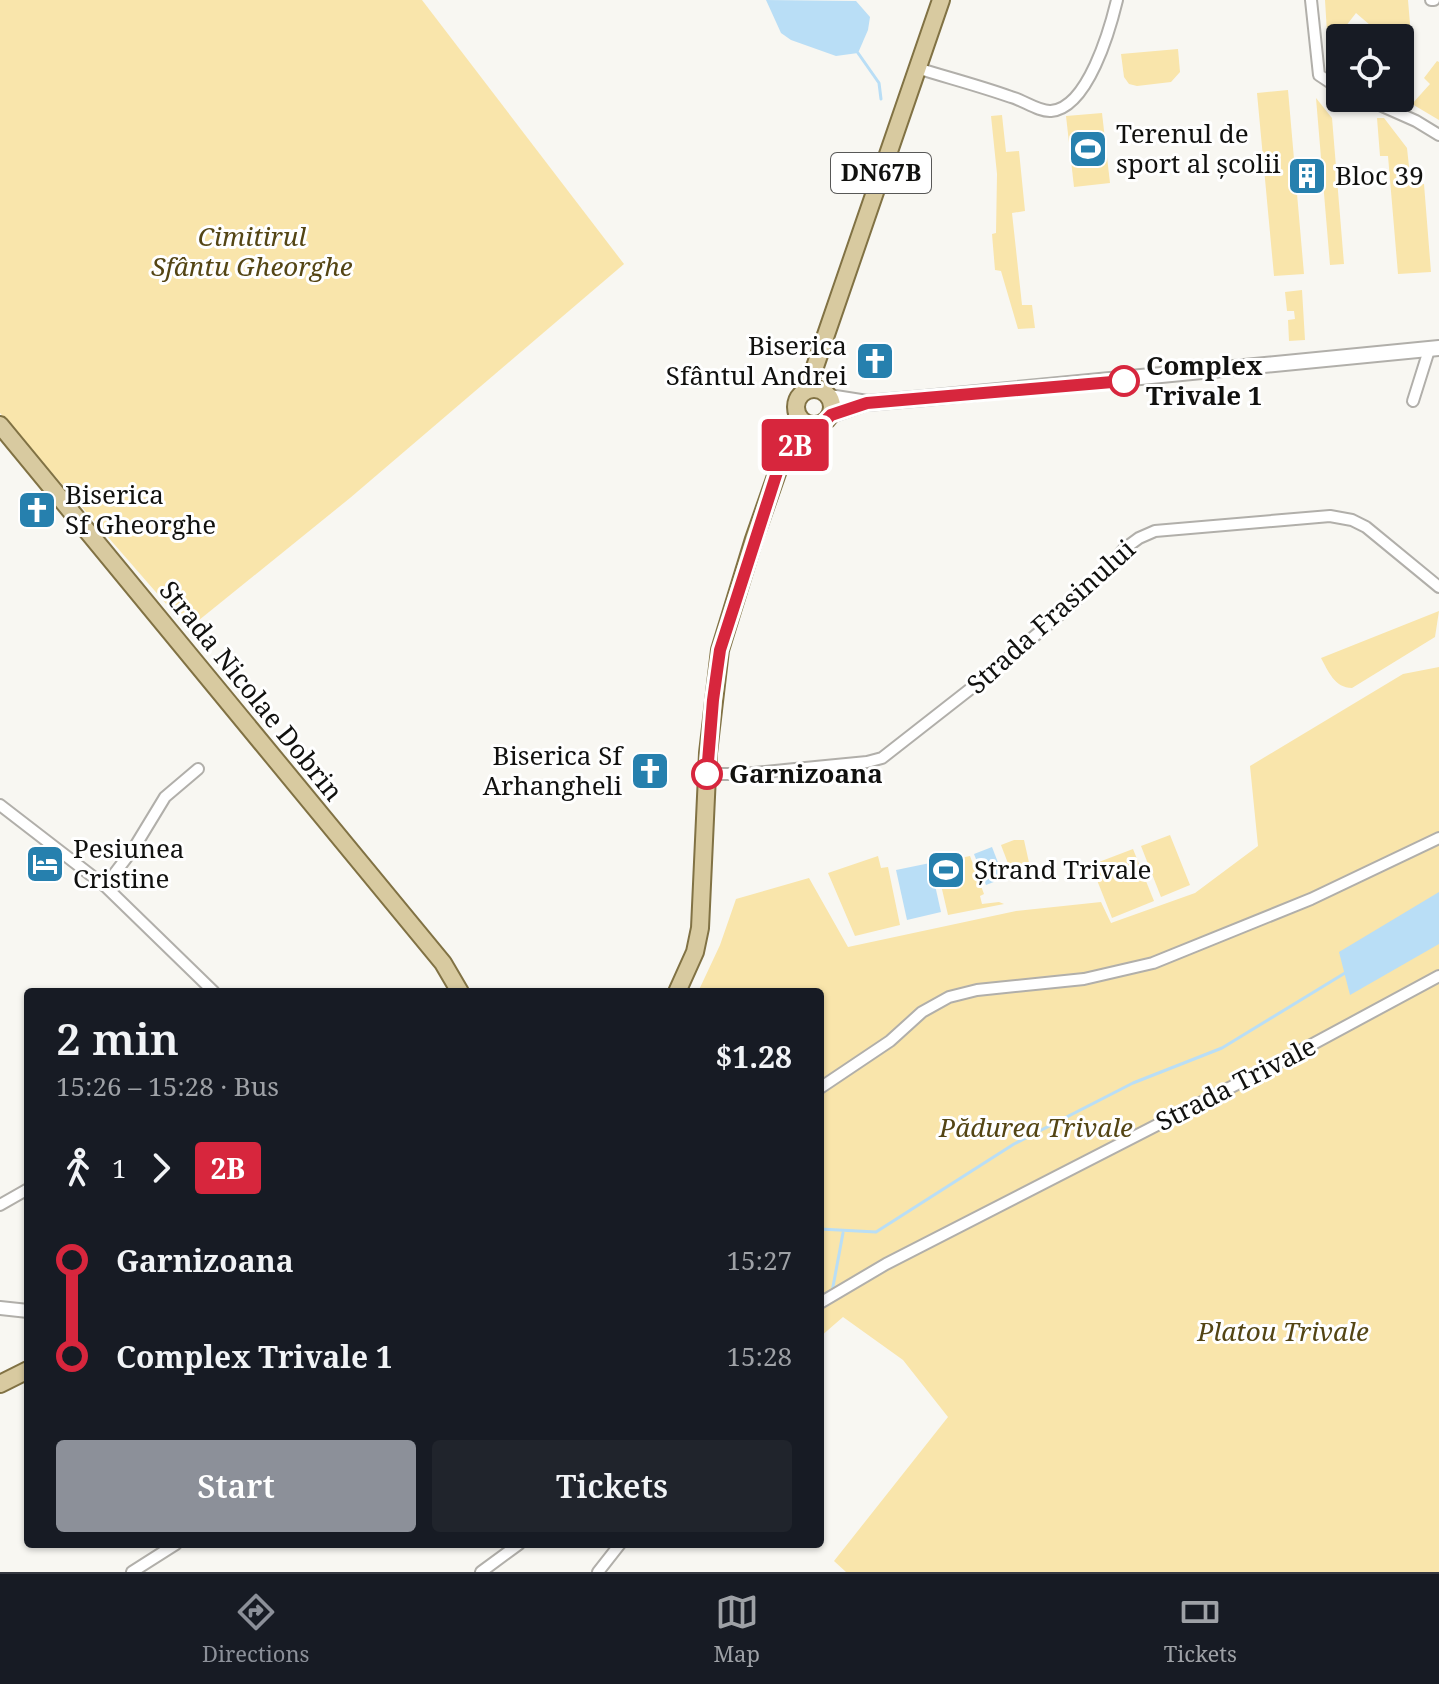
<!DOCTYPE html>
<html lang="en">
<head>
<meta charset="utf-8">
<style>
	:root { --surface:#171b24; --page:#20242c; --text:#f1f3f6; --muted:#9ea1a6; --line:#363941; --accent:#8c9099 }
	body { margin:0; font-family:"Noto Serif",serif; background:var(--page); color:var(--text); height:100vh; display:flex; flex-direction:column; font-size:30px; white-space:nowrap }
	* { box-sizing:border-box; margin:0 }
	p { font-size:26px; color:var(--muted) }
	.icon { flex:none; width:44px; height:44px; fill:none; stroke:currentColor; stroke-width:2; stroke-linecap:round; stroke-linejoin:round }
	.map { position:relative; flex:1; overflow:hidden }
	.drawer { position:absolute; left:24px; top:988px; width:800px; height:560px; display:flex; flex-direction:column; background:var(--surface); border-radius:8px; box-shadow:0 2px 6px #0004 }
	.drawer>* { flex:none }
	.badge { padding:0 16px; border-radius:6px; font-size:28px; line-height:52px }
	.controls { position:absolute; left:1326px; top:24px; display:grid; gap:16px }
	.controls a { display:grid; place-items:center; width:88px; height:88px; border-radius:8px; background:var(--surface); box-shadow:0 2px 6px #0004; font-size:40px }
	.map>.badge { position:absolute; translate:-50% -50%; box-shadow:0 0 0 4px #fff }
	.legs { display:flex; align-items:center; gap:12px; height:88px; padding:0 32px; font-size:26px }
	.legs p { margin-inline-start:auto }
	.summary { display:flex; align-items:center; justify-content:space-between; height:136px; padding:0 32px }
	h1 { font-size:44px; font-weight:600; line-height:60px }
	.button { display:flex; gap:16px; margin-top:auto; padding:16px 32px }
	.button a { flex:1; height:92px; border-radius:8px; background:var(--accent); color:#fff; font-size:32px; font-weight:600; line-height:92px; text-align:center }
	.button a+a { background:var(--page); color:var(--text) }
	ul { padding:0 32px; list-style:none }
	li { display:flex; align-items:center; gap:28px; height:96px; font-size:30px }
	li i { display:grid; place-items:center; width:12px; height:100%; margin:0 10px; background:currentColor }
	li i::after { content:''; width:20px; height:20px; margin:-10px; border:6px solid; border-radius:50%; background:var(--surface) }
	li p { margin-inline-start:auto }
	li:first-child i { background:linear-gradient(#0000 50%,currentColor 0) }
	li:last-child i { background:linear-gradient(currentColor 50%,#0000 0) }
	.dock { display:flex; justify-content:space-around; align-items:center; height:112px; border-top:2px solid var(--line); background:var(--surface); font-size:22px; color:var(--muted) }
	.dock a { display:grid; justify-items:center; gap:4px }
	.dock .current { color:var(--accent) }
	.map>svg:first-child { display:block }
	.green { fill:#f9e5ab }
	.water { fill:#b9def6 }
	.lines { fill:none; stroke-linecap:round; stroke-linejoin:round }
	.stream { stroke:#b9def6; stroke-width:3 }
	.minor-casing { stroke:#b1afaa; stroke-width:14 }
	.tertiary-casing { stroke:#b1afaa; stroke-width:16 }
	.secondary-casing { stroke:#b1afaa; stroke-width:18 }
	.primary-casing { stroke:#817244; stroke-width:20 }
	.minor { stroke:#fff; stroke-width:10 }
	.tertiary { stroke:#fff; stroke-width:12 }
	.secondary { stroke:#fff; stroke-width:14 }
	.primary { stroke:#d8caa0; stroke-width:16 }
	.line-1-casing { stroke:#fff; stroke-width:18 }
	.line-1 { stroke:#d7263d; stroke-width:12 }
	.stop-1-dot { fill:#fff; stroke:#d7263d; stroke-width:4 }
	.labels { text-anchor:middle; stroke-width:6; stroke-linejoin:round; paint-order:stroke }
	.shield { fill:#fff; stroke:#585857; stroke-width:2 }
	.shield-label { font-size:24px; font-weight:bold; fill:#11110f }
	.poi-label { font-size:26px; fill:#11110f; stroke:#fff; text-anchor:start }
	.park-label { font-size:26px; font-style:italic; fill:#544514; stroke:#fff }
	.stop-label { font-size:26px; font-weight:bold; fill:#11110f; stroke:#fff; text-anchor:start }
	.street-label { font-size:26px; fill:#11110f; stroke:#fff }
</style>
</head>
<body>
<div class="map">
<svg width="1439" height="1572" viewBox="0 0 1439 1572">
	<rect width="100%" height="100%" fill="#f8f7f2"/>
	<g class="green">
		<path d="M0,0H422L624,264L350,498L188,629L0,413Z"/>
		<path d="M1325,0H1408L1412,48L1400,63V38H1372L1377,31L1356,13L1328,49Z"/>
		<path d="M1178,49L1180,72L1171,82L1137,86L1129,84L1124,77L1121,54Z"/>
		<path d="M1437,61L1439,62V120L1412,104L1430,84L1424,78Z"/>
		<path d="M1288,90L1304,274L1274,276L1257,93Z"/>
		<path d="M1316,98L1332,118L1344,264L1330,265Z"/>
		<path d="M1102,113L1110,183L1074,187L1066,116Z"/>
		<path d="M1002,115L1006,152L1019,151L1025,211L1012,213L1022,305H1032L1035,328L1018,329L1001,271L995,270L992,234L996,233L997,174L991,116Z"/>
		<path d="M1377,118H1384L1407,148L1411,185L1424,184L1431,272L1398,274L1388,156H1380Z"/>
		<path d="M1302,290L1305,340L1289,341L1288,320L1295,319L1294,311H1287L1285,292Z"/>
		<path d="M1439,611L1435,637L1352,688C1335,688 1328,671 1321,658Z"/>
		<path d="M1439,667V1572H846L834,1561L948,1417L903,1360L843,1317L820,1337V992H698L720,945L736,899L809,878L848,947L1016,911L1101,902L1111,923L1195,893L1258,846L1250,766L1403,674Z"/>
		<path d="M1170,835L1190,885L1161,897L1141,846Z"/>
		<path d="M1014,840H1024L1030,867L1012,874L1001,845Z"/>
		<path d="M1133,849L1154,901L1112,918L1091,865Z"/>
		<path d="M878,856L881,868L888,867L900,925L855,936L828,873Z"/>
		<path d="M970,856L984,894L980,896L982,904L999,902L1004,904L948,915L941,885L959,880L955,859Z"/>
	</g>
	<g class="water">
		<path d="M766,0L856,1L870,17L868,30L858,53L836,56L791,40L781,33Z"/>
		<path d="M992,847L1004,878L986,885L974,854Z"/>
		<path d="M930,863L941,912L907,920L896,870Z"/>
		<path d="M1439,892V944L1350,995L1339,952Z"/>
	</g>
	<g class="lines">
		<g class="stream">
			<path d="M858,53L879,83L881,99"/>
			<path d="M820,1229L876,1232L1014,1144L1133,1083L1222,1048L1345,973"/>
			<path d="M832,1292L843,1233"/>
		</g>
		<defs>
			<g id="minor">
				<path d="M1311,0L1319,75L1340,89"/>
				<path d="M1431,0H1434"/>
				<path d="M917,68C949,78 980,86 1011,97C1023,100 1039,112 1051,111C1088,108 1110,29 1117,0"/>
				<path d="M1364,98L1416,121L1439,135"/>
				<path d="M1413,401L1429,350"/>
				<path d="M707,774H743L867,762L882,758L983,679L1043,629L1089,589L1124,549L1139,538L1155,531L1330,516L1352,520L1366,527L1439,587"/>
				<path d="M0,805L105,886L214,992"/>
				<path d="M105,886L134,848L165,797L198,769"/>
				<path d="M820,1088L890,1041L922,1012L949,997L977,990L1084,979L1153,963L1311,899L1439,838"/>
				<path d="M0,1205L28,1189"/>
				<path d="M820,1303L886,1264L1274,1065L1439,976"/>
				<path d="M132,1572L176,1544"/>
				<path d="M481,1572L519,1544"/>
				<path d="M598,1572L620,1544"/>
			</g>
			<path id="tertiary" d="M0,1308L28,1311"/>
			<g id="secondary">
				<path d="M829,397L867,403L925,398L1439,348"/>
				<path d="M831,415L863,404"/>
			</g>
			<g id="primary">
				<circle cx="814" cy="407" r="18"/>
				<path d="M807,390L941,0"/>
				<path d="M0,425L443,963L460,992"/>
				<path d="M677,992L695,952L700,928L708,753L720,650L754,539L797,416"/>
				<path d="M0,1384L28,1370"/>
			</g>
		</defs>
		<use href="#minor" class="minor-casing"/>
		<use href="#tertiary" class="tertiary-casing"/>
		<use href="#secondary" class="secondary-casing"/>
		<use href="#primary" class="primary-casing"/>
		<use href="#minor" class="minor"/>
		<use href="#tertiary" class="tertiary"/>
		<use href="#secondary" class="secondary"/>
		<use href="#primary" class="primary"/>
	</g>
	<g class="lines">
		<defs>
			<path id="line-1" d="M707,774L713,700L720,650L780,463L811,426L823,423L831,415L867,403L1124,381"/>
		</defs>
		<use href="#line-1" class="line-1-casing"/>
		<use href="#line-1" class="line-1"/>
	</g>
	<defs>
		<symbol id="stadium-square" viewBox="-11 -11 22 22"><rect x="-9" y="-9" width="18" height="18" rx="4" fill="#2680ae" stroke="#fff"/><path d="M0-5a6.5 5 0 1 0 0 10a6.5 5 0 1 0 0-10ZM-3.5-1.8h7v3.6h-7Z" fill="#fff"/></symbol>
		<symbol id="building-square" viewBox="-11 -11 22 22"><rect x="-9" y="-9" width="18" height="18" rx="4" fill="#2680ae" stroke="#fff"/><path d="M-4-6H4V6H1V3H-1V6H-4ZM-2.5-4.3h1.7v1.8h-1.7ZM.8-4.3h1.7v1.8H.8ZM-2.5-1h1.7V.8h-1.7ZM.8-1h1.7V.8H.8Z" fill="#fff"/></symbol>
		<symbol id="church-square" viewBox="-11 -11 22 22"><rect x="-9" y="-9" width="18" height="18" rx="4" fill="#2680ae" stroke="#fff"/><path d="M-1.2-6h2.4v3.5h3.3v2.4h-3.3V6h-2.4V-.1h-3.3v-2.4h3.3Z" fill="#fff"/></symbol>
		<symbol id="hotel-square" viewBox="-11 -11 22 22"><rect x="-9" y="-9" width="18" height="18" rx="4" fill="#2680ae" stroke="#fff"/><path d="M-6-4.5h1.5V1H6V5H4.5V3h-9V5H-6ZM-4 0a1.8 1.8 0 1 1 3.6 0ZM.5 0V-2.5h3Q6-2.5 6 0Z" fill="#fff"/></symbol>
	</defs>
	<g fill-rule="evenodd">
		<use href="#stadium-square" x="1066" y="127" width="44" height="44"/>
		<use href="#building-square" x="1285" y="154" width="44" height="44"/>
		<use href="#church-square" x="853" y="339" width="44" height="44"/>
		<use href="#church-square" x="15" y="488" width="44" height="44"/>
		<use href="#church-square" x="628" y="749" width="44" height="44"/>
		<use href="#hotel-square" x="23" y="842" width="44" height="44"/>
		<use href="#stadium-square" x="924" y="848" width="44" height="44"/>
	</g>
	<g class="stop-1-dot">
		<circle cx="1124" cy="381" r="14"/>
		<circle cx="707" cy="774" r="14"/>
	</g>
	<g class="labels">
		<rect class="shield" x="831" y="153" width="100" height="40" rx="6"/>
		<g class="shield-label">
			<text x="881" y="181">DN67B</text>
		</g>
		<g class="poi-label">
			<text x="1116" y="143">Terenul de<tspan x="1116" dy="30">sport al școlii</tspan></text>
			<text x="1335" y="185">Bloc 39</text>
			<text x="847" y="355" text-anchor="end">Biserica<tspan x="847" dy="30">Sfântul Andrei</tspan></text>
			<text x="65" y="504">Biserica<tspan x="65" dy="30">Sf Gheorghe</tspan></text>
			<text x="622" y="765" text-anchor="end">Biserica Sf<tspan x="622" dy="30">Arhangheli</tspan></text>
			<text x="73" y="858">Pesiunea<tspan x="73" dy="30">Cristine</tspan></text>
			<text x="974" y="879">Ștrand Trivale</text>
		</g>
		<g class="park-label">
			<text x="252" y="246">Cimitirul<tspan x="252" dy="30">Sfântu Gheorghe</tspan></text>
			<text x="1036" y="1137">Pădurea Trivale</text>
			<text x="1283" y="1341">Platou Trivale</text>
		</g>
		<g class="stop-label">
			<text x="1146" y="375">Complex<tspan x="1146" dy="30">Trivale 1</tspan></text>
			<text x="729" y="783">Garnizoana</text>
		</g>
		<g class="street-label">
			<text transform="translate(1051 617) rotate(-42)" y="9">Strada Frasinului</text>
			<text transform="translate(251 691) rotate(51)" y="9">Strada Nicolae Dobrin</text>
			<text transform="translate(1236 1084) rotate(-27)" y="9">Strada Trivale</text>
		</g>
	</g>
</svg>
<div class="controls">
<a><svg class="icon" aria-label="locate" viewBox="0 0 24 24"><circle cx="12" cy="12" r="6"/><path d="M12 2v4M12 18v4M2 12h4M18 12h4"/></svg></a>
</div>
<b class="badge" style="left:795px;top:445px;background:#d7263d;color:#fff">2B</b>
<section class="drawer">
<div class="summary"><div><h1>2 min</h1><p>15:26 – 15:28 · Bus</p></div><b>$1.28</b></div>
<div class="legs"><svg class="icon" aria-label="walk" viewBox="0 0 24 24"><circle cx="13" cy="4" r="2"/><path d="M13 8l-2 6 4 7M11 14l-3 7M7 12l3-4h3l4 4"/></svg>1<svg class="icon" aria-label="forward" viewBox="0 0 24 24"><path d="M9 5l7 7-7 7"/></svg><b class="badge" style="background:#d7263d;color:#fff">2B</b></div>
<ul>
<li><i style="color:#d7263d"></i><b>Garnizoana</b><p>15:27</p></li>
<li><i style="color:#d7263d"></i><b>Complex Trivale 1</b><p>15:28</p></li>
</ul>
<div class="button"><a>Start</a><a>Tickets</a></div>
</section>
</div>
<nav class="dock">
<a class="current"><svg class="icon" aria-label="directions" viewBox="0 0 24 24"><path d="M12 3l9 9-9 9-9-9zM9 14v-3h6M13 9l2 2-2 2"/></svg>Directions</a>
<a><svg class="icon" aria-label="map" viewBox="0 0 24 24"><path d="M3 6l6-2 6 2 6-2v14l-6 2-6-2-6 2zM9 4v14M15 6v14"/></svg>Map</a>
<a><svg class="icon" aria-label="tickets" viewBox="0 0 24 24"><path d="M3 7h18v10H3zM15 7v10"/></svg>Tickets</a>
</nav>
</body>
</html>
